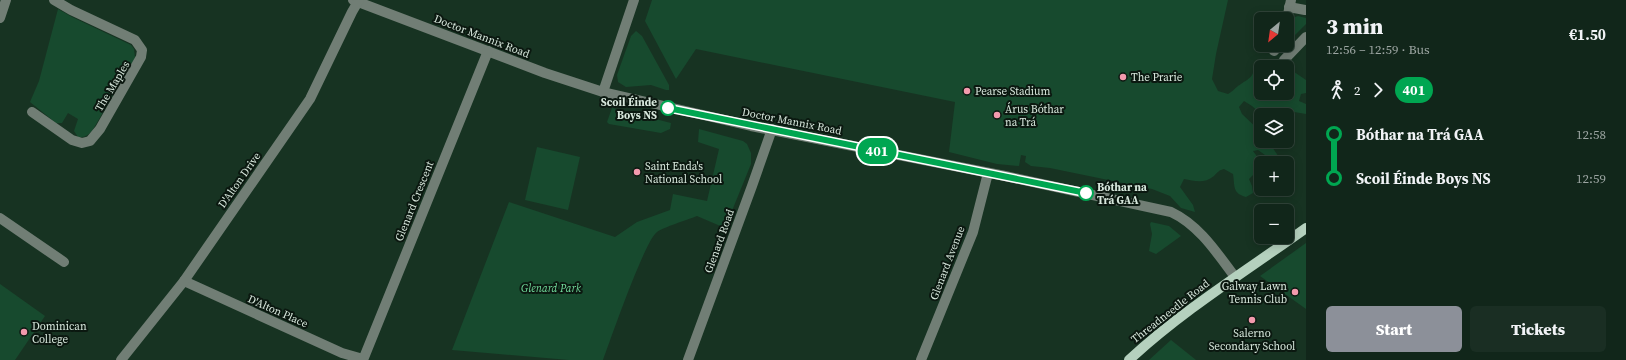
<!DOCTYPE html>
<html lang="en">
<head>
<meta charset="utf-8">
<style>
	:root { --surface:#11261a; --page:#1a2e23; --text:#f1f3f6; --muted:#9ca5a2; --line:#304339; --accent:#8c9099 }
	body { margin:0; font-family:"Source Serif 4",serif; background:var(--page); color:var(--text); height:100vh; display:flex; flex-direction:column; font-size:15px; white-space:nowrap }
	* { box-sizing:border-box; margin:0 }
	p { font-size:13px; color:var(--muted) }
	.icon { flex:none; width:22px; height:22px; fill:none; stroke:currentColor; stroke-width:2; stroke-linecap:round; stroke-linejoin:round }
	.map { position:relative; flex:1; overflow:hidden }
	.sheet { display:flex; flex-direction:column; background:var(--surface); width:320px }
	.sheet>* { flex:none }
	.badge { padding:0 8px; border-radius:13px; font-size:14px; line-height:26px }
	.needle { width:26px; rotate:209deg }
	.buttons { position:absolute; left:1254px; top:12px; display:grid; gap:8px }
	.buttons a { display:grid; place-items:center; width:40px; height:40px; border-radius:6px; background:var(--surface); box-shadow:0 2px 10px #0003,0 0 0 1px var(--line); font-size:20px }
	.map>.badge { position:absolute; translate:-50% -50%; box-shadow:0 0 0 2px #fff }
	.legs { display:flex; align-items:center; gap:6px; height:44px; padding:0 20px; font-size:13px }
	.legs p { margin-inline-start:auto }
	.head { display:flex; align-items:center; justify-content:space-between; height:68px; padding:0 20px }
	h1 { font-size:22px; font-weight:800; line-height:30px }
	.primary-button { display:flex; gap:8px; margin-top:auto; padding:8px 20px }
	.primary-button a { flex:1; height:46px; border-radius:6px; background:var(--accent); color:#fff; font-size:16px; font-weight:800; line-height:46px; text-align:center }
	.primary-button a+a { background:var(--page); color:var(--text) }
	ul { padding:0 20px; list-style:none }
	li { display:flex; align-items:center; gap:14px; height:44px; font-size:15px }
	li i { display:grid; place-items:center; width:6px; height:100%; margin:0 5px; background:currentColor }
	li i::after { content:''; width:10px; height:10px; margin:-5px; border:3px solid; border-radius:50%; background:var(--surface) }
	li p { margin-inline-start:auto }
	li:first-child i { background:linear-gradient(#0000 50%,currentColor 0) }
	li:last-child i { background:linear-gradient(currentColor 50%,#0000 0) }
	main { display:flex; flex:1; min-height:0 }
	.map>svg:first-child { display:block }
	.green { fill:#174a2e; fill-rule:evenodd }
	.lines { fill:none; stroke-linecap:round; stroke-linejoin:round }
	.minor { stroke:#717e75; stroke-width:10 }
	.major { stroke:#b5d1be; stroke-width:10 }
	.line-1-casing { stroke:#fff; stroke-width:9 }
	.line-1 { stroke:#00a651; stroke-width:6 }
	.poi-dot { fill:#f29aad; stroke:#0b1810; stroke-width:1.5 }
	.stop-1-dot { fill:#fff; stroke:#00a651; stroke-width:2 }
	.labels { text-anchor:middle; stroke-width:4; stroke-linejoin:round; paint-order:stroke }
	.street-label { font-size:11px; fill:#d7e7dc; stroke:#0b1810 }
	.poi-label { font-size:11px; fill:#d7e7dc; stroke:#0b1810; text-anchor:start }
	.stop-label { font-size:11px; font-weight:bold; fill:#d7e7dc; stroke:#0b1810; text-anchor:end }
	.park-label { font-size:11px; font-style:italic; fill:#72db9c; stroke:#0b1810 }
</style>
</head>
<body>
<main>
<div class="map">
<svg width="1306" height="360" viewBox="0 0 1306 360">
	<rect width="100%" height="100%" fill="#173322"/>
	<g class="green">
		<path d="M652,0H1228L1216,54L1212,79L1218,91L1228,94C1232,92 1234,89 1238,86C1251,77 1254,78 1255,61H1266L1275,59L1306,80V93L1301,94L1299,101L1306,104V114L1294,112L1287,118V115H1262L1252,106L1244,101L1239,107L1242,114L1261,132V141H1268L1283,163H1276L1258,150L1253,151L1262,163L1261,175H1253L1249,179L1252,186L1253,193L1246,197C1232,193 1235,186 1233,174L1224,169C1219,170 1218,172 1214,176C1204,184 1195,181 1184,179L1180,187L1193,205L1195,212L1181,208L1170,196L1152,189L1050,168L1031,166L1025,162L1026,156L1021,155L1019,166L997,164L949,152L955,102L696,49L676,79L645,21ZM1261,67H1287V93H1261Z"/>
		<path d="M58,9L72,17L131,45L134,49L135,58L92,131C88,135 84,138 78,137L74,131L78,119L68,113L62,123H56L30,102L39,81Z"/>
		<path d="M1298,16L1306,18V24L1289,41L1291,25L1295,17Z"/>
		<path d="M636,31L642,36L669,85V90H666L651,85L626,87L618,82L617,75L631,36Z"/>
		<path d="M612,108L671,123L670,129L661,133L609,124L607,122Z"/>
		<path d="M699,129L743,141L747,144L751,153V164L725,228L697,216C687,220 664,227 657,232C645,240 610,341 603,360H569L452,350L509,202L615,237L637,222L670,210L673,194L707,201L719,149L698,142Z"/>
		<path d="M537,147L580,157L568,210L525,200Z"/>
		<path d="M1151,222L1169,226L1181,236L1156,254L1149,251L1152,234L1150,224Z"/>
		<path d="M1306,243V309L1260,276Z"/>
		<path d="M0,284L45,316L15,360H0Z"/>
		<path d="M1171,340L1196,360H1149Z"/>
	</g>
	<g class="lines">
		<g class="minor">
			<path d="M353,0L545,73L603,92L751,126L1005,176L1171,212C1199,225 1217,253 1235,277"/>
			<path d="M1289,7L1305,10"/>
			<path d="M0,18L6,0"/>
			<path d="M1287,19L1291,0"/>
			<path d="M1274,51L1279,45"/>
			<path d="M1284,60L1306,37"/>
			<path d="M603,92L634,0"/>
			<path d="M32,112L72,140L82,143L90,141L100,129L141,57L142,50L135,40L71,10L54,0"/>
			<path d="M0,218L64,262"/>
			<path d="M184,281L342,353L363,359"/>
			<path d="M121,360L184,281L310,99L352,12L359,0"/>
			<path d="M363,360L488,51"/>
			<path d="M688,360L752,186L772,129"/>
			<path d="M921,360L973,232L988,173"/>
		</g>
		<path class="major" d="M1129,360C1183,310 1246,271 1306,228"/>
	</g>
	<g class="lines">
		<defs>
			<path id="line-1" d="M668,108L1086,193"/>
		</defs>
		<use href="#line-1" class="line-1-casing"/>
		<use href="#line-1" class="line-1"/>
	</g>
	<g class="poi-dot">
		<circle cx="1123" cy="77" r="4"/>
		<circle cx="967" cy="91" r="4"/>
		<circle cx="997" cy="115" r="4"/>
		<circle cx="637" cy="172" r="4"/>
		<circle cx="1295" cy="292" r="4"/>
		<circle cx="1252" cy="320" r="4"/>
		<circle cx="24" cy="332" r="4"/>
	</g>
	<g class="stop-1-dot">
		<circle cx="668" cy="108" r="7"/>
		<circle cx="1086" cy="193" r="7"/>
	</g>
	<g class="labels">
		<g class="street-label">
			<text transform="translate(482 36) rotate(21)" y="4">Doctor Mannix Road</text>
			<text transform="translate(112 86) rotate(-59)" y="4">The Maples</text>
			<text transform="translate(792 121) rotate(11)" y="4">Doctor Mannix Road</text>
			<text transform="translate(239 180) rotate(-55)" y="4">D'Alton Drive</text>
			<text transform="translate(414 201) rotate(-68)" y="4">Glenard Crescent</text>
			<text transform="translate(719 241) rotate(-70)" y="4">Glenard Road</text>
			<text transform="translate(947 263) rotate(-69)" y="4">Glenard Avenue</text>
			<text transform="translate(278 311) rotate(24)" y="4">D'Alton Place</text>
			<text transform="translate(1170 311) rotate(-38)" y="4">Threadneedle Road</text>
		</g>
		<g class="poi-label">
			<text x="1131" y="81">The Prarie</text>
			<text x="975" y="95">Pearse Stadium</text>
			<text x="1005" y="113">Árus Bóthar<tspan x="1005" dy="13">na Trá</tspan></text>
			<text x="645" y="170">Saint Enda's<tspan x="645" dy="13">National School</tspan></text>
			<text x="1287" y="290" text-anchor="end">Galway Lawn<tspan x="1287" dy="13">Tennis Club</tspan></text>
			<text x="32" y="330">Dominican<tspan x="32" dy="13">College</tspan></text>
			<text x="1252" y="337" text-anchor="middle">Salerno<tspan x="1252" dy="13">Secondary School</tspan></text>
		</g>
		<g class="stop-label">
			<text x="657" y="106">Scoil Éinde<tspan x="657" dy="13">Boys NS</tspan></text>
			<text x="1097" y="191" text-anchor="start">Bóthar na<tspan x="1097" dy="13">Trá GAA</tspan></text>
		</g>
		<g class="park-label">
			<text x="551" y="292">Glenard Park</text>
		</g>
	</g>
</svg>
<div class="buttons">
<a><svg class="needle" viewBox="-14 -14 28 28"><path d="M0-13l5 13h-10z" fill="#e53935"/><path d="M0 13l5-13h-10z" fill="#9ca5a2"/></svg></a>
<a><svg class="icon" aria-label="locate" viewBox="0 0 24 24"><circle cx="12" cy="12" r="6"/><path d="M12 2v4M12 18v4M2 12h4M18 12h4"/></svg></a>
<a><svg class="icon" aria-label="layers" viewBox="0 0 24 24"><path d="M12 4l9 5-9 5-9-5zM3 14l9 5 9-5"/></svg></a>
<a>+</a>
<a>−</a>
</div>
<b class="badge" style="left:877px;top:151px;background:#00a651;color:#fff">401</b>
</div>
<section class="sheet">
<div class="head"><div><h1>3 min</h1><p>12:56 – 12:59 · Bus</p></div><b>€1.50</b></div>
<div class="legs"><svg class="icon" aria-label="walk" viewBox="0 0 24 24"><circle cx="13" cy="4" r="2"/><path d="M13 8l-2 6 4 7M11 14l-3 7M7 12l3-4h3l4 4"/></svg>2<svg class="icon" aria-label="forward" viewBox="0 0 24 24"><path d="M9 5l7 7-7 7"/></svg><b class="badge" style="background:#00a651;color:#fff">401</b></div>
<ul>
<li><i style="color:#00a651"></i><b>Bóthar na Trá GAA</b><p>12:58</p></li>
<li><i style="color:#00a651"></i><b>Scoil Éinde Boys NS</b><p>12:59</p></li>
</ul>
<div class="primary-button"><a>Start</a><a>Tickets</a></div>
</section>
</main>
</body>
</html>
